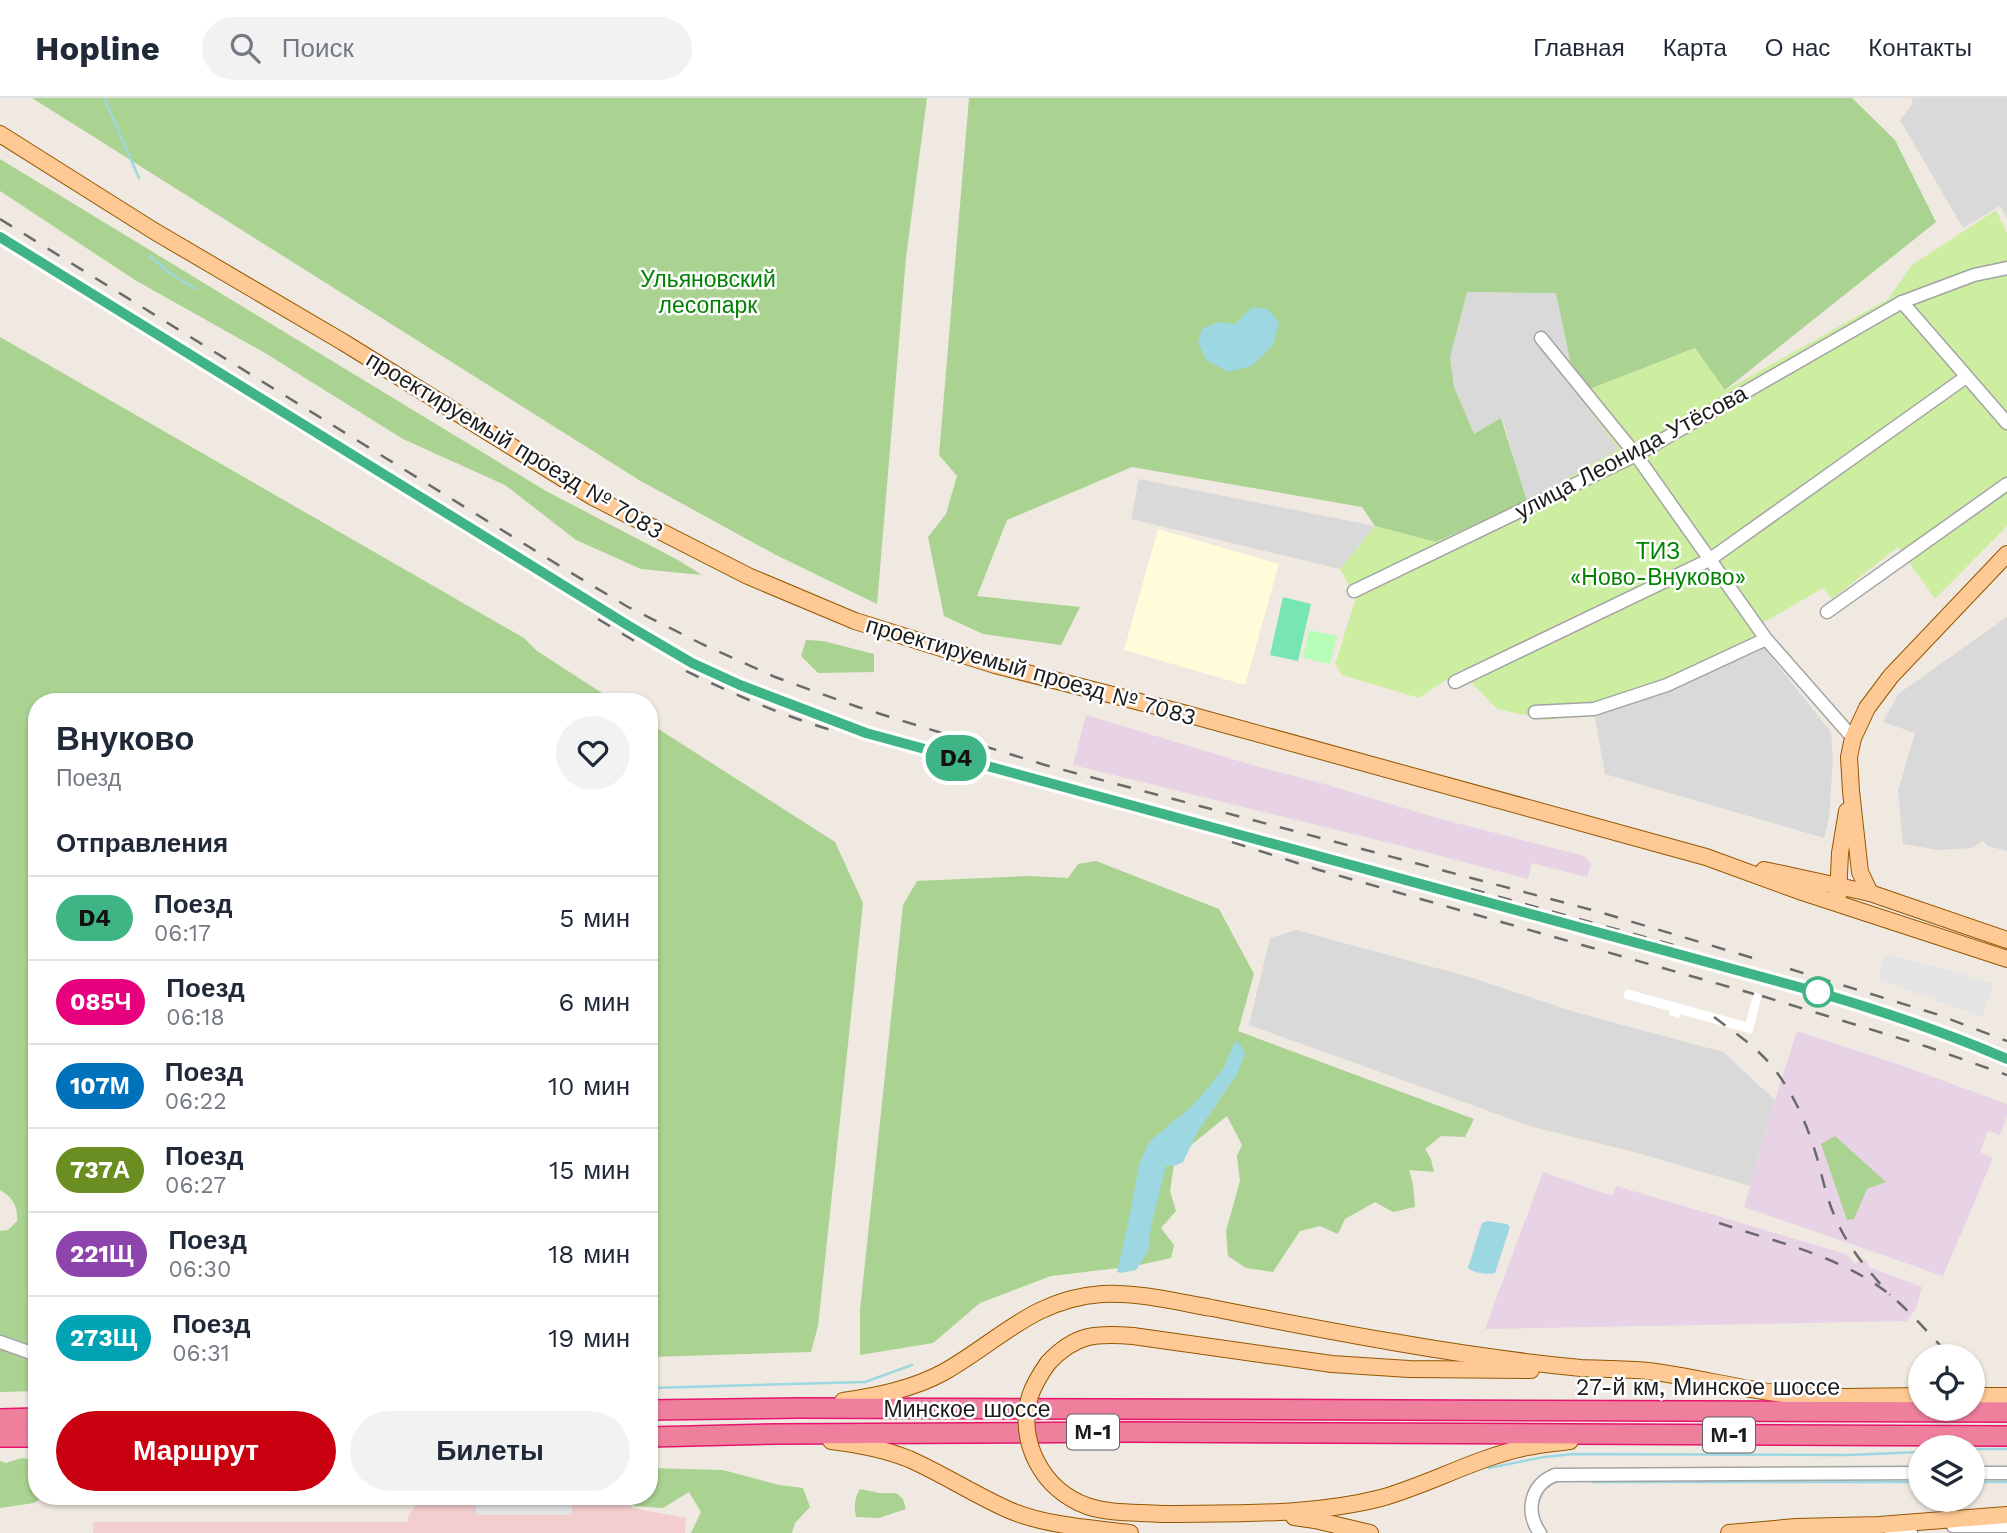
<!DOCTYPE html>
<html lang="ru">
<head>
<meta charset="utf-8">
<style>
	:root { --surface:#fff; --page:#f2f2f3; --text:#1f2937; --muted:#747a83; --line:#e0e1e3; --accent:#c80010 }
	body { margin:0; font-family:"Work Sans",sans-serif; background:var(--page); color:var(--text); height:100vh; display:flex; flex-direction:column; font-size:26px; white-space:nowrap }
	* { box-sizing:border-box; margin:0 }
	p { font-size:23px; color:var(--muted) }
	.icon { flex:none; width:38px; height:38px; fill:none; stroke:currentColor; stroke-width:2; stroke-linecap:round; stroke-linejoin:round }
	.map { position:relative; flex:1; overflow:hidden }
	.panel { position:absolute; left:28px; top:595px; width:630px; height:812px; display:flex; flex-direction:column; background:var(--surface); border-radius:28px; box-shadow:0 2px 5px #0004 }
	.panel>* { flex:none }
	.badge { padding:0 14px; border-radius:23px; font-size:24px; line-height:46px }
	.controls { position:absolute; left:1908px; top:1246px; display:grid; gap:14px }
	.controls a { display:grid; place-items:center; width:77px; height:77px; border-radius:50%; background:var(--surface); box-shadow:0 2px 5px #0004; font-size:35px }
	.map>.badge { position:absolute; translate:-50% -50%; box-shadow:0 0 0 4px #fff }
	h2 { padding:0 28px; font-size:26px; line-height:63px }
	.round { display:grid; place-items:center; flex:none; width:74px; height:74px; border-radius:37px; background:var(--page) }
	.overview { display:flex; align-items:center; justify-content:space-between; height:119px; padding:0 28px }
	h1 { font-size:33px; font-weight:800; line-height:52px }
	.button { display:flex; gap:14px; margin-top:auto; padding:14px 28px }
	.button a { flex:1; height:80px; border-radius:42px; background:var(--accent); color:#fff; font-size:28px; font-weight:800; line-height:80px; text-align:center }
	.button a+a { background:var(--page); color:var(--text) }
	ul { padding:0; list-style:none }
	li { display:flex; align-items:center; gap:21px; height:84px; padding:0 28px; border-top:2px solid var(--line) }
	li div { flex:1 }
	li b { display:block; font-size:26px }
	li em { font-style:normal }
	li .badge { min-width:77px; font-weight:700; text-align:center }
	header { display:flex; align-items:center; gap:42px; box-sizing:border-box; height:98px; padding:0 35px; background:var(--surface); border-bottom:2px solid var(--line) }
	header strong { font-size:33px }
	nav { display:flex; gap:38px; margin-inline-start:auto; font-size:24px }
	.search { width:490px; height:63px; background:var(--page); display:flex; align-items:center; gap:18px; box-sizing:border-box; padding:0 24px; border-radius:38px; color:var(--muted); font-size:26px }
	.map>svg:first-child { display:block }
	.residential { fill:#dad9d9 }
	.commercial { fill:#f2cecf }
	.industrial { fill:#e8d2e6 }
	.education { fill:#fffcd9 }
	.grass { fill:#cdeea1 }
	.forest { fill:#aad291 }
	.park { fill:#b8feb8 }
	.pitch { fill:#77e6b2 }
	.parking { fill:#e4e4e4 }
	.water { fill:#9dd7e1 }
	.pier { fill:#fff }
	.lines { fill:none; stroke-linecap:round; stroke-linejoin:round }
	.stream { stroke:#9dd7e1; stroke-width:2.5 }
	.minor-casing { stroke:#a3a3a3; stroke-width:15 }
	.major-casing { stroke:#945700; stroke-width:18 }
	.highway-casing { stroke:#e6146d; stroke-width:22 }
	.minor { stroke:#fff; stroke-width:12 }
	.major { stroke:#ffc995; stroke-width:16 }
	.highway { stroke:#ee809e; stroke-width:19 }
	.rail { stroke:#6a6a6a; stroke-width:2.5; stroke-dasharray:14 14; stroke-linecap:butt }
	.major-bridge-casing { stroke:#945700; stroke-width:18; stroke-linecap:butt }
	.major-bridge { stroke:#ffc995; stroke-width:16 }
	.line-casing { stroke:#fff; stroke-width:16 }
	.line { stroke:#3fb485; stroke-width:10 }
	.stop-dot { fill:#fff; stroke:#3fb485; stroke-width:3.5 }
	.labels { text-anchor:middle; stroke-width:5; stroke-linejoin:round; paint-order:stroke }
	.shield { fill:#fff; stroke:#606060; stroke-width:2 }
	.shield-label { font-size:21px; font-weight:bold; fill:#1c1c1c }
	.park-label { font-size:23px; fill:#028202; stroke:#fff }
	.street-label { font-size:23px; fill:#1c1c1c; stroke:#fff }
</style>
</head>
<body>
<header>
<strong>Hopline</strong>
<div class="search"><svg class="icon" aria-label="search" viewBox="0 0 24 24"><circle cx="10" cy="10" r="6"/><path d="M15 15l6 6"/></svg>Поиск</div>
<nav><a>Главная</a><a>Карта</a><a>О нас</a><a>Контакты</a></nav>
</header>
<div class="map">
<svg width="2007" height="1435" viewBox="0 0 2007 1435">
	<rect width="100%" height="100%" fill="#efe9e1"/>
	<g class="residential">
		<path d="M1911,0H2007V120L2000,108L1963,130L1900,22L1913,5Z"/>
		<path d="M1466,194L1556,195L1577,296L1619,351L1527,403L1502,320L1474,337L1454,289L1450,259Z"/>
		<path d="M1139,381L1375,428L1340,471L1131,421Z"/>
		<path d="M2007,519V753L1988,748L1983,743L1971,750L1938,752L1903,746L1898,693L1915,635L1883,624L1898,596Z"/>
		<path d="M1763,549L1831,634L1833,660L1829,720L1824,740L1605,676L1594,614L1609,612L1674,591Z"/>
		<path d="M1296,832L1473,880L1578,915L1723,954L1775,1002L1750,1088L1638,1055L1533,1029L1249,927L1270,840Z"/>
	</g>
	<path class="commercial" d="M451,1398H629L632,1410L686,1420L685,1435H93V1424H407L408,1419L417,1405L428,1406Z"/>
	<g class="industrial">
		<path d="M1086,617L1252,667L1321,685L1437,720L1584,758L1591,765L1587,779L1532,765L1528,781L1422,753L1073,667Z"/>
		<path d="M1797,933L1903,968L2007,1006V1019L2000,1037L1988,1033L1980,1054L1993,1060L1943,1178L1744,1109L1775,1002Z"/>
		<path d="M1543,1074L1612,1098L1616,1088L1846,1156L1855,1166L1862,1161L1867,1163L1869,1169L1922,1189L1916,1210L1907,1223L1485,1231Z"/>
	</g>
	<path class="education" d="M1158,431L1279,466L1245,587L1124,552Z"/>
	<path class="grass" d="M1996,112L2007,135V428L1935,501L1898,449L1832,501L1823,490L1763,525V549L1674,591L1609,612L1548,622L1497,611L1473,586L1463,571L1419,600L1342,577L1335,566L1356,500L1340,471L1375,428L1436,444L1527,403L1619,351L1577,296L1696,250L1726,292L1888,201L1912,167Z"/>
	<g class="forest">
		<path d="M32,0H927L906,160L877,506L776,457L639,382Z"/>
		<path d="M969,0H1852L1895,42L1936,124L1725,292L1695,250L1577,296L1556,195L1467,194L1450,259L1454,289L1474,336L1501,320L1527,403L1436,444L1375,428L1362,409L1132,369L1007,422L977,498L1080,509L1061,547L983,536L944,518L928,439L946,416L957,378L939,357Z"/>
		<path d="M0,61L546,393L678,462L702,477L641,471L576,442L505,387L403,341L265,255L135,182L0,93Z"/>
		<path d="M0,239L524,540L537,553L616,604H37V1293L0,1294V1133L8,1132L17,1123C18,1108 13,1100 0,1092Z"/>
		<path d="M806,542L823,543L874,556V574L818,575L801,558Z"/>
		<path d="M649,625L835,744L863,805L818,1228L811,1254L649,1259Z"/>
		<path d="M1096,763L1219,811L1254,876L1238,933L1474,1021L1465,1039L1441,1038L1425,1051L1431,1061L1434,1074L1409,1072L1413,1086L1415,1109L1393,1114L1375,1104L1345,1121L1338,1136L1320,1128L1300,1133L1273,1174L1246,1170L1228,1158L1226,1133L1240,1083L1237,1058L1242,1047L1227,1018L1175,1060L1170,1093L1176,1113L1161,1130L1174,1147L1171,1160L1135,1168L1051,1178L980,1205L933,1245L860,1257V1212L903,807L917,783L1028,778L1068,780L1078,766Z"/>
		<path d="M1835,1038L1886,1084L1867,1091L1854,1121L1847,1122L1821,1046Z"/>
		<path d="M22,1360L37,1362V1398H44L34,1405L0,1410V1363L6,1365Z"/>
		<path d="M649,1370L723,1372L779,1387L803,1390L810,1409L795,1425L792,1435H691L701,1414L689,1394L663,1410L633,1408V1398H649Z"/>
		<path d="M860,1391L879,1395H896L903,1401L906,1411L879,1420L856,1419C854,1408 854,1401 860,1391Z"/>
	</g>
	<path class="park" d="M1309,532L1337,538L1330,566L1303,560Z"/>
	<path class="pitch" d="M1283,499L1311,506L1298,563L1270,557Z"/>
	<g class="parking">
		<path d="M1886,856L1994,885L1982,919L1878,881Z"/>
		<rect x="476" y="1405" width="96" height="12"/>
	</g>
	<g class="water">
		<path d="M1252,209L1268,211L1279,224L1273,247L1252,268L1229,274L1206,262L1198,244L1202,231L1217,224L1235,226Z"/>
		<path d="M1235,943L1241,947L1245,956L1237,976L1198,1033L1183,1064L1177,1067L1166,1068L1151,1129L1148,1154L1136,1172L1121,1175L1117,1174L1131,1112L1139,1066L1149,1044L1193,1007L1208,990L1224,969Z"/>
		<path d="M1488,1123L1507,1126L1510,1129L1495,1175C1487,1177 1474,1175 1468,1170L1482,1125Z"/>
	</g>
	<path class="pier" d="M1626,891L1746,924L1754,894L1762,897L1752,936L1680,916L1679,920L1669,917L1670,913L1623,900Z"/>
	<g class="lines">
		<g class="stream">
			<path d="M104,0L139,80"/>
			<path d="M150,158L167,173L195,191"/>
			<path d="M649,1290L865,1284L912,1267"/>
			<path d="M1972,1351H2007"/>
			<path d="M1489,1370L1544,1359L1573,1356L1849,1357L1920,1354"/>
			<path d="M1592,1384H1920"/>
			<path d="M1972,1384H2007"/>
		</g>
		<defs>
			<g id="minor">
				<path d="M1902,204L2007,325"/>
				<path d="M1541,240L1636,357L1766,541L1853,640"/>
				<path d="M1354,493L1636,357L1902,204L1974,177L2007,170"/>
				<path d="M1827,514L2007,386"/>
				<path d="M1455,584L1709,462L1966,279"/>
				<path d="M1535,614L1594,611L1667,587L1766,541"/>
				<path d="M0,1244L37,1257"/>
				<path d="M1972,1375H2007"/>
				<path d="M1953,1428H2007"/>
				<path d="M1889,1430L1911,1435"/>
				<path d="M1540,1435C1525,1414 1530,1387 1555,1377L1920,1375"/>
			</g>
			<g id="major">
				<path d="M0,36L154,133L343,244L593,399L748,478L855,523L995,567L1183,615L1706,759L1802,794L2007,861"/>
				<path d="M1764,772L1870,795L2007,842"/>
				<path d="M1870,795L1860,774L1851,693L1849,659L1853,640L1867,610L1891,578L2007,456"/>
				<path d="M1838,798L1840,755L1847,713"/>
				<path d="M1048,1265C1075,1236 1095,1235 1133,1238L1332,1266L1409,1271L1531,1272"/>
				<path d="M1972,1298H2007"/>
				<path d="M843,1303C877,1298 913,1291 944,1274C999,1243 1033,1201 1102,1196C1138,1194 1177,1204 1212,1210C1273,1222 1333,1234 1393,1244C1456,1255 1519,1264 1581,1270C1604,1271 1626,1271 1648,1273C1696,1279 1743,1292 1791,1297C1834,1301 1877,1298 1920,1298"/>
				<path d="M831,1343C857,1346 884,1351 909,1361C943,1376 975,1397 1009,1412C1047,1428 1090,1430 1130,1435"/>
				<path d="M1162,1416C1235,1415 1311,1418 1381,1400C1431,1386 1477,1359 1528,1349C1542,1346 1556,1345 1570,1343"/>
				<path d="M1294,1419L1315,1422L1370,1435"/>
				<path d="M1729,1435L1796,1429L1879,1427L2007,1417"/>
			</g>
			<g id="highway">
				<path d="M649,1312L799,1310L2007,1314"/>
				<path d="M0,1321L37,1320"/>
				<path d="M0,1339H37"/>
				<path d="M649,1339L776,1336L1130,1334L2007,1338"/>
			</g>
		</defs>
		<use href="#minor" class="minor-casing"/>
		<use href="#major" class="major-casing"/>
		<use href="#highway" class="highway-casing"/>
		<use href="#minor" class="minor"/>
		<use href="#major" class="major"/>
		<use href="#highway" class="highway"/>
		<g class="rail">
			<path d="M0,121L568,473L628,509L702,546L775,579L858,609L1045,667L1596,813L1763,863"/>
			<path d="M0,139L629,528L692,565L740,587L866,635L1482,803"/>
			<path d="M598,521L646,550"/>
			<path d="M686,573C733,596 781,617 831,632"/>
			<path d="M1232,744L1319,772L1754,896"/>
			<path d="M1471,791L1677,848"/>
			<path d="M1661,852L1759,878"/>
			<path d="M1790,871L1939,917L2007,943"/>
			<path d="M1786,886C1861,905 1936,930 2007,961"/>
			<path d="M1762,898L1928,949L2007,977"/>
			<path d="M1714,919C1738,937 1761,952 1778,976C1797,1002 1809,1032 1818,1063C1823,1082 1827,1101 1835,1119C1848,1150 1868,1172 1890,1197"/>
			<path d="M1719,1125C1776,1144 1841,1158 1889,1196C1911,1214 1930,1237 1950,1258"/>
		</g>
		<defs>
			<path id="major-bridge" d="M1048,1265C1041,1275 1034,1286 1030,1298C1017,1343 1042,1392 1087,1408C1110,1416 1138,1414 1162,1416"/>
		</defs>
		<use href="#major-bridge" class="major-bridge-casing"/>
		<use href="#major-bridge" class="major-bridge"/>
	</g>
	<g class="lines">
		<defs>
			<path id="line" d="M0,139L629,528L692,565L740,587L866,635L1817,894C1882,913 1945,934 2007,961"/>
		</defs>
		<use href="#line" class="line-casing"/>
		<use href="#line" class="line"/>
	</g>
	<circle class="stop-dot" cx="1818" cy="894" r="14"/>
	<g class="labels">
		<g class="shield">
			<rect x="1067" y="1316.5" width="52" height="35" rx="5"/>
			<rect x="1703" y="1319.5" width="52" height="35" rx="5"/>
		</g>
		<g class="shield-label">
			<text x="1093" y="1341">М-1</text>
			<text x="1729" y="1344">М-1</text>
		</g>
		<g class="park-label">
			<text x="708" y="189">Ульяновский<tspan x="708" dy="26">лесопарк</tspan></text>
			<text x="1658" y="461">ТИЗ<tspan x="1658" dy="26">«Ново-Внуково»</tspan></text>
		</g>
		<g class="street-label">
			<text transform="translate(515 347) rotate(31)" y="8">проектируемый проезд № 7083</text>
			<text transform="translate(1631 354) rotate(-28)" y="8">улица Леонида Утёсова</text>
			<text transform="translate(1031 573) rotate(16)" y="8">проектируемый проезд № 7083</text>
			<text x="1708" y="1297">27-й км, Минское шоссе</text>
			<text x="967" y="1319">Минское шоссе</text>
		</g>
	</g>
</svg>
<div class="controls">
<a><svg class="icon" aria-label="locate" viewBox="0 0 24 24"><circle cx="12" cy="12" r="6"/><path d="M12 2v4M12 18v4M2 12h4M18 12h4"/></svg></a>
<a><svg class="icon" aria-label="layers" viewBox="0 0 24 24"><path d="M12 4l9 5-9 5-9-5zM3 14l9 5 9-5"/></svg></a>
</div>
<b class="badge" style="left:956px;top:660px;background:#3fb485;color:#111">D4</b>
<section class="panel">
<div class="overview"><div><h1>Внуково</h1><p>Поезд</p></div><a class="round"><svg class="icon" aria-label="heart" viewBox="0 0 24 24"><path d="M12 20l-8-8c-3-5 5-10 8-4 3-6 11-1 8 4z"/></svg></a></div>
<h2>Отправления</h2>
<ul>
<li><span class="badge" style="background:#3fb485;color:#111">D4</span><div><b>Поезд</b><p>06:17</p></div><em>5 мин</em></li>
<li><span class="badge" style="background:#e6007e;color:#fff">085Ч</span><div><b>Поезд</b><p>06:18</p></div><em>6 мин</em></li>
<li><span class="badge" style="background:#0072bc;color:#fff">107М</span><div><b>Поезд</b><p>06:22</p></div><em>10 мин</em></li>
<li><span class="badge" style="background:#6b8e23;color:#fff">737А</span><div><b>Поезд</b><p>06:27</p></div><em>15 мин</em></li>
<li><span class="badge" style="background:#8e44ad;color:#fff">221Щ</span><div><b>Поезд</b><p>06:30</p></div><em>18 мин</em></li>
<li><span class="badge" style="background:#00a3b4;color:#fff">273Щ</span><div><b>Поезд</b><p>06:31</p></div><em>19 мин</em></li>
</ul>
<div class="button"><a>Маршрут</a><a>Билеты</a></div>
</section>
</div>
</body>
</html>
